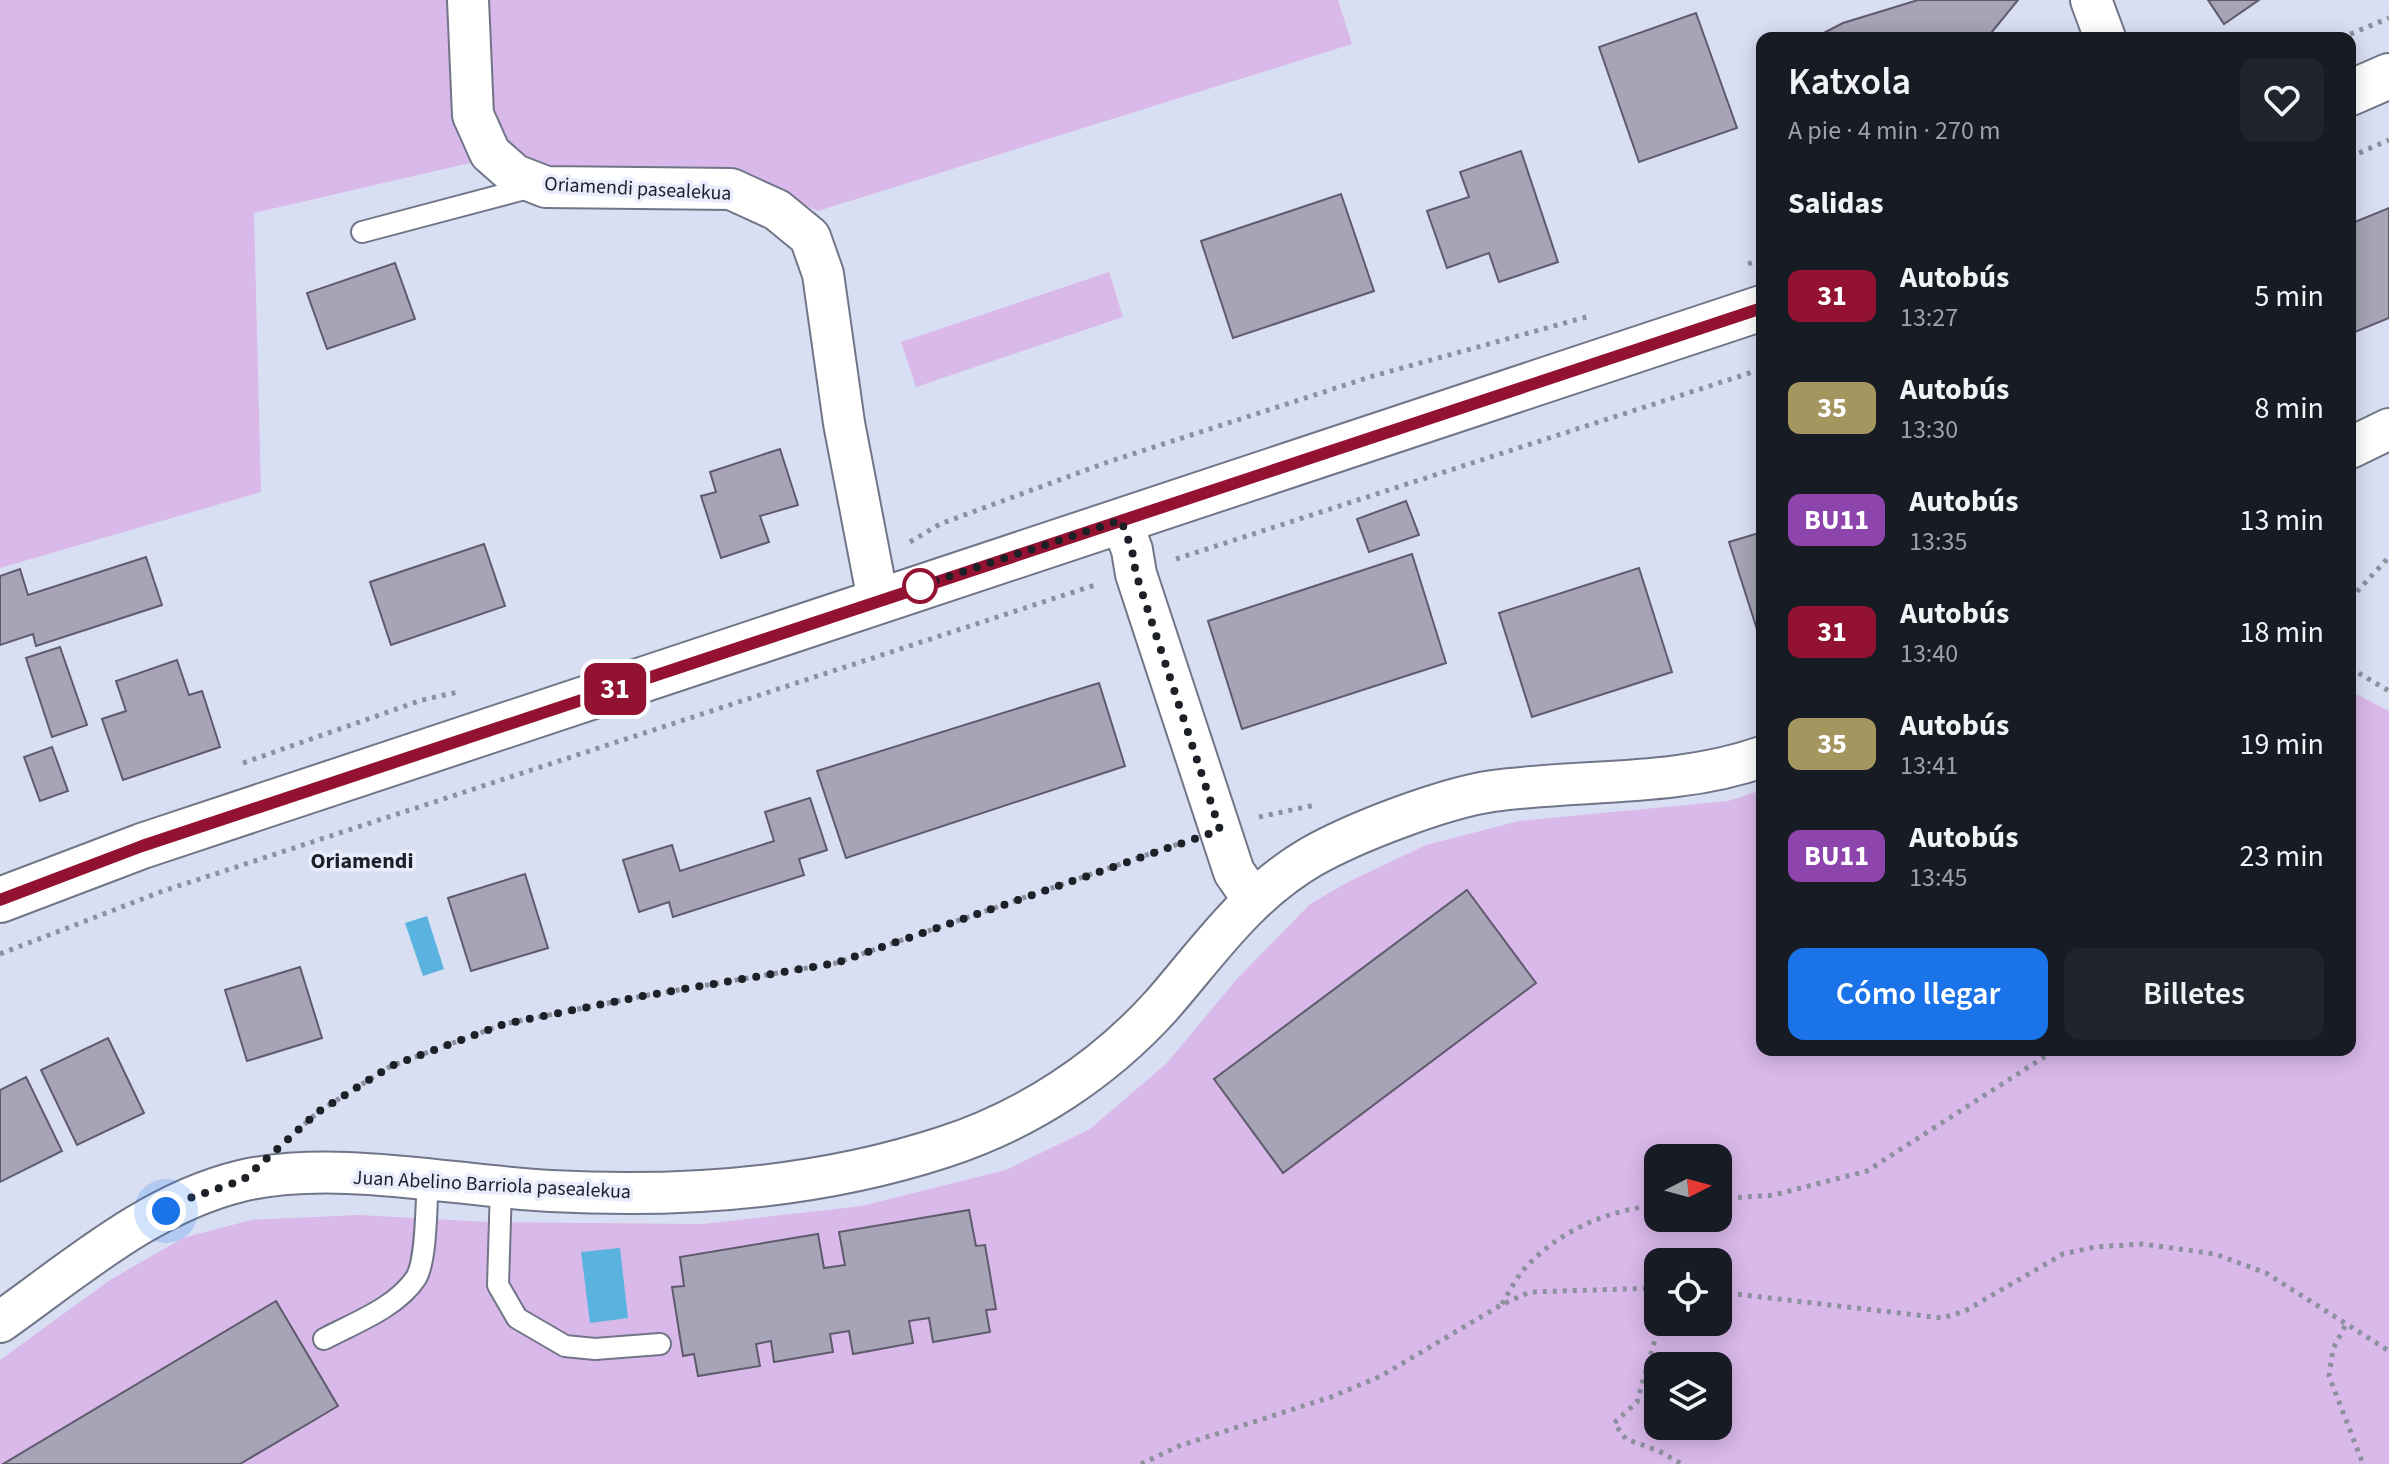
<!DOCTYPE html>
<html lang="es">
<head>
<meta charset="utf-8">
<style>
	:root { --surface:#171b24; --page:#20242c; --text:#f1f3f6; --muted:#9ea1a6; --accent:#1a73e8 }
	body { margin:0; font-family:"Source Sans 3",sans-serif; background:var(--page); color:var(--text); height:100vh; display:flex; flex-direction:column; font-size:30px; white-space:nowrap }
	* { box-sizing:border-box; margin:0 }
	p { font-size:26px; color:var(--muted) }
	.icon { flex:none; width:44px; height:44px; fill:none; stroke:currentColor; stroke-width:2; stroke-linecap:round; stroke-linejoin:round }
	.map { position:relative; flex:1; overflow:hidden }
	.side { position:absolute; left:1756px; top:32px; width:600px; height:1024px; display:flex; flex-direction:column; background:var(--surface); border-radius:16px; box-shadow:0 4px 20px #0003 }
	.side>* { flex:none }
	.badge { padding:0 16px; border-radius:12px; font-size:28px; line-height:52px }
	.needle { width:52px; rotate:84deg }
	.tools { position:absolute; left:1644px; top:1144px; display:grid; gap:16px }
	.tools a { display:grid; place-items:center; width:88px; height:88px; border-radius:16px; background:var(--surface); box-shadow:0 4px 20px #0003; font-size:40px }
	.you { position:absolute; width:40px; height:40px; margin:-20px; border:6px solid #fff; border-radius:50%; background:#1a73e8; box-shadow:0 0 0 12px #1a73e833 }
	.map>.badge { position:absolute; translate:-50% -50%; box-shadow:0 0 0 4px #fff }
	h2 { padding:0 32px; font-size:30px; line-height:72px }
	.round { display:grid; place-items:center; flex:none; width:84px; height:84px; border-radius:16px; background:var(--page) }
	.headline { display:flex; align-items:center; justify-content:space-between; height:136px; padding:0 32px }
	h1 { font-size:38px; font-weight:600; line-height:60px }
	.cta { display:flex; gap:16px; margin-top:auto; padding:16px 32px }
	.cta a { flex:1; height:92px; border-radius:16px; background:var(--accent); color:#fff; font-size:32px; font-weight:600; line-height:92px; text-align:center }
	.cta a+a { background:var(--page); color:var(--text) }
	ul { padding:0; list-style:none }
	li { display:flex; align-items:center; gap:24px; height:112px; padding:0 32px }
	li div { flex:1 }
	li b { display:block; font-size:30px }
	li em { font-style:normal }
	li .badge { min-width:88px; font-weight:700; text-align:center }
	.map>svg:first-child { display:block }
	.green { fill:#d9b8ea; fill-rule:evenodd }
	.water { fill:#5ab2df }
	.building { fill:#a7a4b7; stroke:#5f5b6d; stroke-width:2 }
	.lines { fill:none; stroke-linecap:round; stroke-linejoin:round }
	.service-casing { stroke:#707587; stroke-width:24 }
	.minor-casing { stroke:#707587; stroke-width:44 }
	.tertiary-casing { stroke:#707587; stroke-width:48 }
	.path { stroke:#8c909f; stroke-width:5; stroke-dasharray:4 6; stroke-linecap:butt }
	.service { stroke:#fff; stroke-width:20 }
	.minor { stroke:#fff; stroke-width:40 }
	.tertiary { stroke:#fff; stroke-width:44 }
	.line-casing { stroke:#fff; stroke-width:18 }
	.line { stroke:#941231; stroke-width:12 }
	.walk { stroke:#1e2028; stroke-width:8; stroke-dasharray:0 14.4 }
	.stop-dot { fill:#fff; stroke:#941231; stroke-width:4 }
	.labels { text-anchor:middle; stroke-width:7; stroke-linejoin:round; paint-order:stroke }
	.street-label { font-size:20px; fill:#1e2028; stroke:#e8ecfc }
	.neighbourhood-label { font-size:22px; font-weight:bold; fill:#1e2028; stroke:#e8ecfc }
</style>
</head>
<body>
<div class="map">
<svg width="2389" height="1464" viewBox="0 0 2389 1464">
	<rect width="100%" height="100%" fill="#d9dff3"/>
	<g class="green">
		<path d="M0,0H1338L1352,44L818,211L731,173L470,163L254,213L261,492L0,568Z"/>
		<path d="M1109,272L1123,317L916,387L901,342Z"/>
		<path d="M2350,691L2389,711V1464H0V1360L110,1280L183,1238L251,1220L359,1215L489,1222L703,1224L862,1206L1006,1170L1090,1129L1167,1063L1236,980L1310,904L1348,882L1426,845L1519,821L1728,801L1762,790V1050H2350ZM1658,1158H1718V1218H1658ZM1658,1262H1718V1322H1658ZM1658,1366H1718V1426H1658Z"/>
	</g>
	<g class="water">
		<path d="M427,916L444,969L423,976L405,923Z"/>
		<path d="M620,1248L628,1318L590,1323L581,1252Z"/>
	</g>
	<g class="building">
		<path d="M1918,0H2018L1987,38H1814L1843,23Z"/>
		<path d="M2208,0H2259L2224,24Z"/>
		<path d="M1696,13L1737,128L1639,162L1599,47Z"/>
		<path d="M1521,151L1558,262L1499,282L1489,253L1447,268L1427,211L1469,197L1460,172Z"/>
		<path d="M1341,194L1374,291L1233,338L1201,241Z"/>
		<path d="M2389,208V318L2350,334V224Z"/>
		<path d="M395,263L415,319L327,349L307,293Z"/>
		<path d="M780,449L798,505L760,516L769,542L721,558L701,496L716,492L710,472Z"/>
		<path d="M1406,501L1419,535L1369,552L1357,519Z"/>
		<path d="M1762,532V645L1729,542Z"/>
		<path d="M484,544L505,606L391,645L370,582Z"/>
		<path d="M1412,554L1446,663L1242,729L1208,621Z"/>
		<path d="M146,557L162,605L36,646L33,634L0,645V576L20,569L28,595Z"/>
		<path d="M1639,568L1672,672L1532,717L1499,613Z"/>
		<path d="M60,647L87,725L52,737L26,658Z"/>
		<path d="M177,660L189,695L202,691L220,747L123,780L102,719L126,711L116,681Z"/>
		<path d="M1099,683L1125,766L846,858L817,771Z"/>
		<path d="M52,747L68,791L40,801L24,757Z"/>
		<path d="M810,798L827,850L799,859L804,875L673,917L669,902L639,912L623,860L672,845L680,871L774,841L765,812Z"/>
		<path d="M525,874L548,948L471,971L448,898Z"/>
		<path d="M1467,890L1536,983L1283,1173L1214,1079Z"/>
		<path d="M300,967L322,1038L247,1061L225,990Z"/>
		<path d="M108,1038L144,1113L77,1145L41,1070Z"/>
		<path d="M26,1077L62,1151L0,1182V1090Z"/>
		<path d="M969,1210L976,1246L985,1245L996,1309L986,1310L990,1332L933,1342L929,1318L909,1321L913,1343L853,1354L849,1331L830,1334L833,1352L774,1362L771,1341L756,1344L760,1366L698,1376L694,1354L683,1356L672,1287L684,1286L680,1257L818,1234L824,1268L845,1265L839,1232Z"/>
		<path d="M276,1301L338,1406L240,1464H3Z"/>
	</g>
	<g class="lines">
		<defs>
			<g id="service">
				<path d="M362,232L532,187"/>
				<path d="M501,1187L498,1285L517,1318L565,1346L595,1349L660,1344"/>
				<path d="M324,1339C354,1323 396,1308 416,1278C427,1260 426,1202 428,1179"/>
			</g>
			<g id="minor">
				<path d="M468,0L473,115L490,153L515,175L546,187L731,189L777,210L810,237L823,274L844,423L878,600"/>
				<path d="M2091,0L2105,38"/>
				<path d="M2350,448L2389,429"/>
				<path d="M1121,520L1132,550L1136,574L1234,872L1252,898"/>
				<path d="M0,1322C75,1269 150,1203 241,1181C333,1159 456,1186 551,1191C681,1198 819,1188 944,1147C1027,1120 1102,1071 1161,1006C1209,951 1246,895 1311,857C1355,832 1444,798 1493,791C1582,779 1676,787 1762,757"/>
			</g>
			<g id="tertiary">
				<path d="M2350,93L2389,76"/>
				<path d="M0,900L142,846L1762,308"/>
			</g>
		</defs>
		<use href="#service" class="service-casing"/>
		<use href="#minor" class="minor-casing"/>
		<use href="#tertiary" class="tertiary-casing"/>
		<g class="path">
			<path d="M2341,38L2389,18"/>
			<path d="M2350,157L2389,140"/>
			<path d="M1748,264L1762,259"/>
			<path d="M910,542L940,524L1108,462L1373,376L1590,316"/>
			<path d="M1176,559L1762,369"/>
			<path d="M2350,599L2389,557"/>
			<path d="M2350,668L2389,691"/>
			<path d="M243,763L422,700L458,692"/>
			<path d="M1259,817L1315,805"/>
			<path d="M0,954L163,891L1098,584"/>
			<path d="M297,1131L318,1112L391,1066L504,1024L643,996L836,963L1181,843"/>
			<path d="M1718,1199L1774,1195L1867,1171L2055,1050"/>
			<path d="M1718,1292L1942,1318L1965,1311L2063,1254L2095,1247L2143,1244L2215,1254L2266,1273L2389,1351"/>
			<path d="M1502,1304C1509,1292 1516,1278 1525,1268C1560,1230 1608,1210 1658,1205"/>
			<path d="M1660,1322L1637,1402L1614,1423L1626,1439L1659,1451L1682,1464"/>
			<path d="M2345,1326L2333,1349L2329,1376L2363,1464"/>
			<path d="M1141,1464L1179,1446L1331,1397L1381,1376L1501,1305L1530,1292L1658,1288"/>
		</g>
		<use href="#service" class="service"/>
		<use href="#minor" class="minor"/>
		<use href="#tertiary" class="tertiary"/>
	</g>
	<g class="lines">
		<defs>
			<path id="line" d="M0,900L142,846L1762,308"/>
		</defs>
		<use href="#line" class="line-casing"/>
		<use href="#line" class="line"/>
		<path class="walk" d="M166,1211L190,1198L243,1180L318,1112L391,1066L504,1024L643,996L836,963L1220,830L1136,574L1132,550L1121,520L920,586"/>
	</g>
	<circle class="stop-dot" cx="920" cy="586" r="16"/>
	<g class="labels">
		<g class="street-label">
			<text transform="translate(638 188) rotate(3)" y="7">Oriamendi pasealekua</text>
			<text transform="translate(492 1184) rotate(3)" y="7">Juan Abelino Barriola pasealekua</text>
		</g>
		<g class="neighbourhood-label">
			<text x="362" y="868">Oriamendi</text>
		</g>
	</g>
</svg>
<div class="tools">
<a><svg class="needle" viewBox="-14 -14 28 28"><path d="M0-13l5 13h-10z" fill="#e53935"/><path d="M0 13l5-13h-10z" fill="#9ea1a6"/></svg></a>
<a><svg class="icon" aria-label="locate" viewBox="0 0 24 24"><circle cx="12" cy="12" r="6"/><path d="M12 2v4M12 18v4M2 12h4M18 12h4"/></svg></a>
<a><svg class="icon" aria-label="layers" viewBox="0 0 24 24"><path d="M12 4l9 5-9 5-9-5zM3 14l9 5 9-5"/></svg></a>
</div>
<div class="you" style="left:166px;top:1211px"></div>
<b class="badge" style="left:615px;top:689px;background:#941231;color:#fff">31</b>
<section class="side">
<div class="headline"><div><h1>Katxola</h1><p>A pie · 4 min · 270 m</p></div><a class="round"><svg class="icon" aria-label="heart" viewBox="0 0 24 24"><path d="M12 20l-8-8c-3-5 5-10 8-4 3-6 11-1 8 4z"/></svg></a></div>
<h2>Salidas</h2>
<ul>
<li><span class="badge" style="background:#941231;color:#fff">31</span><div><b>Autobús</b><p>13:27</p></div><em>5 min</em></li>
<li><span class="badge" style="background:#a4965f;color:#fff">35</span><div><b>Autobús</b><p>13:30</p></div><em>8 min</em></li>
<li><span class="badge" style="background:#8e44ad;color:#fff">BU11</span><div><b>Autobús</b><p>13:35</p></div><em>13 min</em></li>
<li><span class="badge" style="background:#941231;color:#fff">31</span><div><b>Autobús</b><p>13:40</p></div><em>18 min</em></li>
<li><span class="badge" style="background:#a4965f;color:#fff">35</span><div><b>Autobús</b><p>13:41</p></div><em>19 min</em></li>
<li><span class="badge" style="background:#8e44ad;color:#fff">BU11</span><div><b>Autobús</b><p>13:45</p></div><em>23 min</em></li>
</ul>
<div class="cta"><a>Cómo llegar</a><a>Billetes</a></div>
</section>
</div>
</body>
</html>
